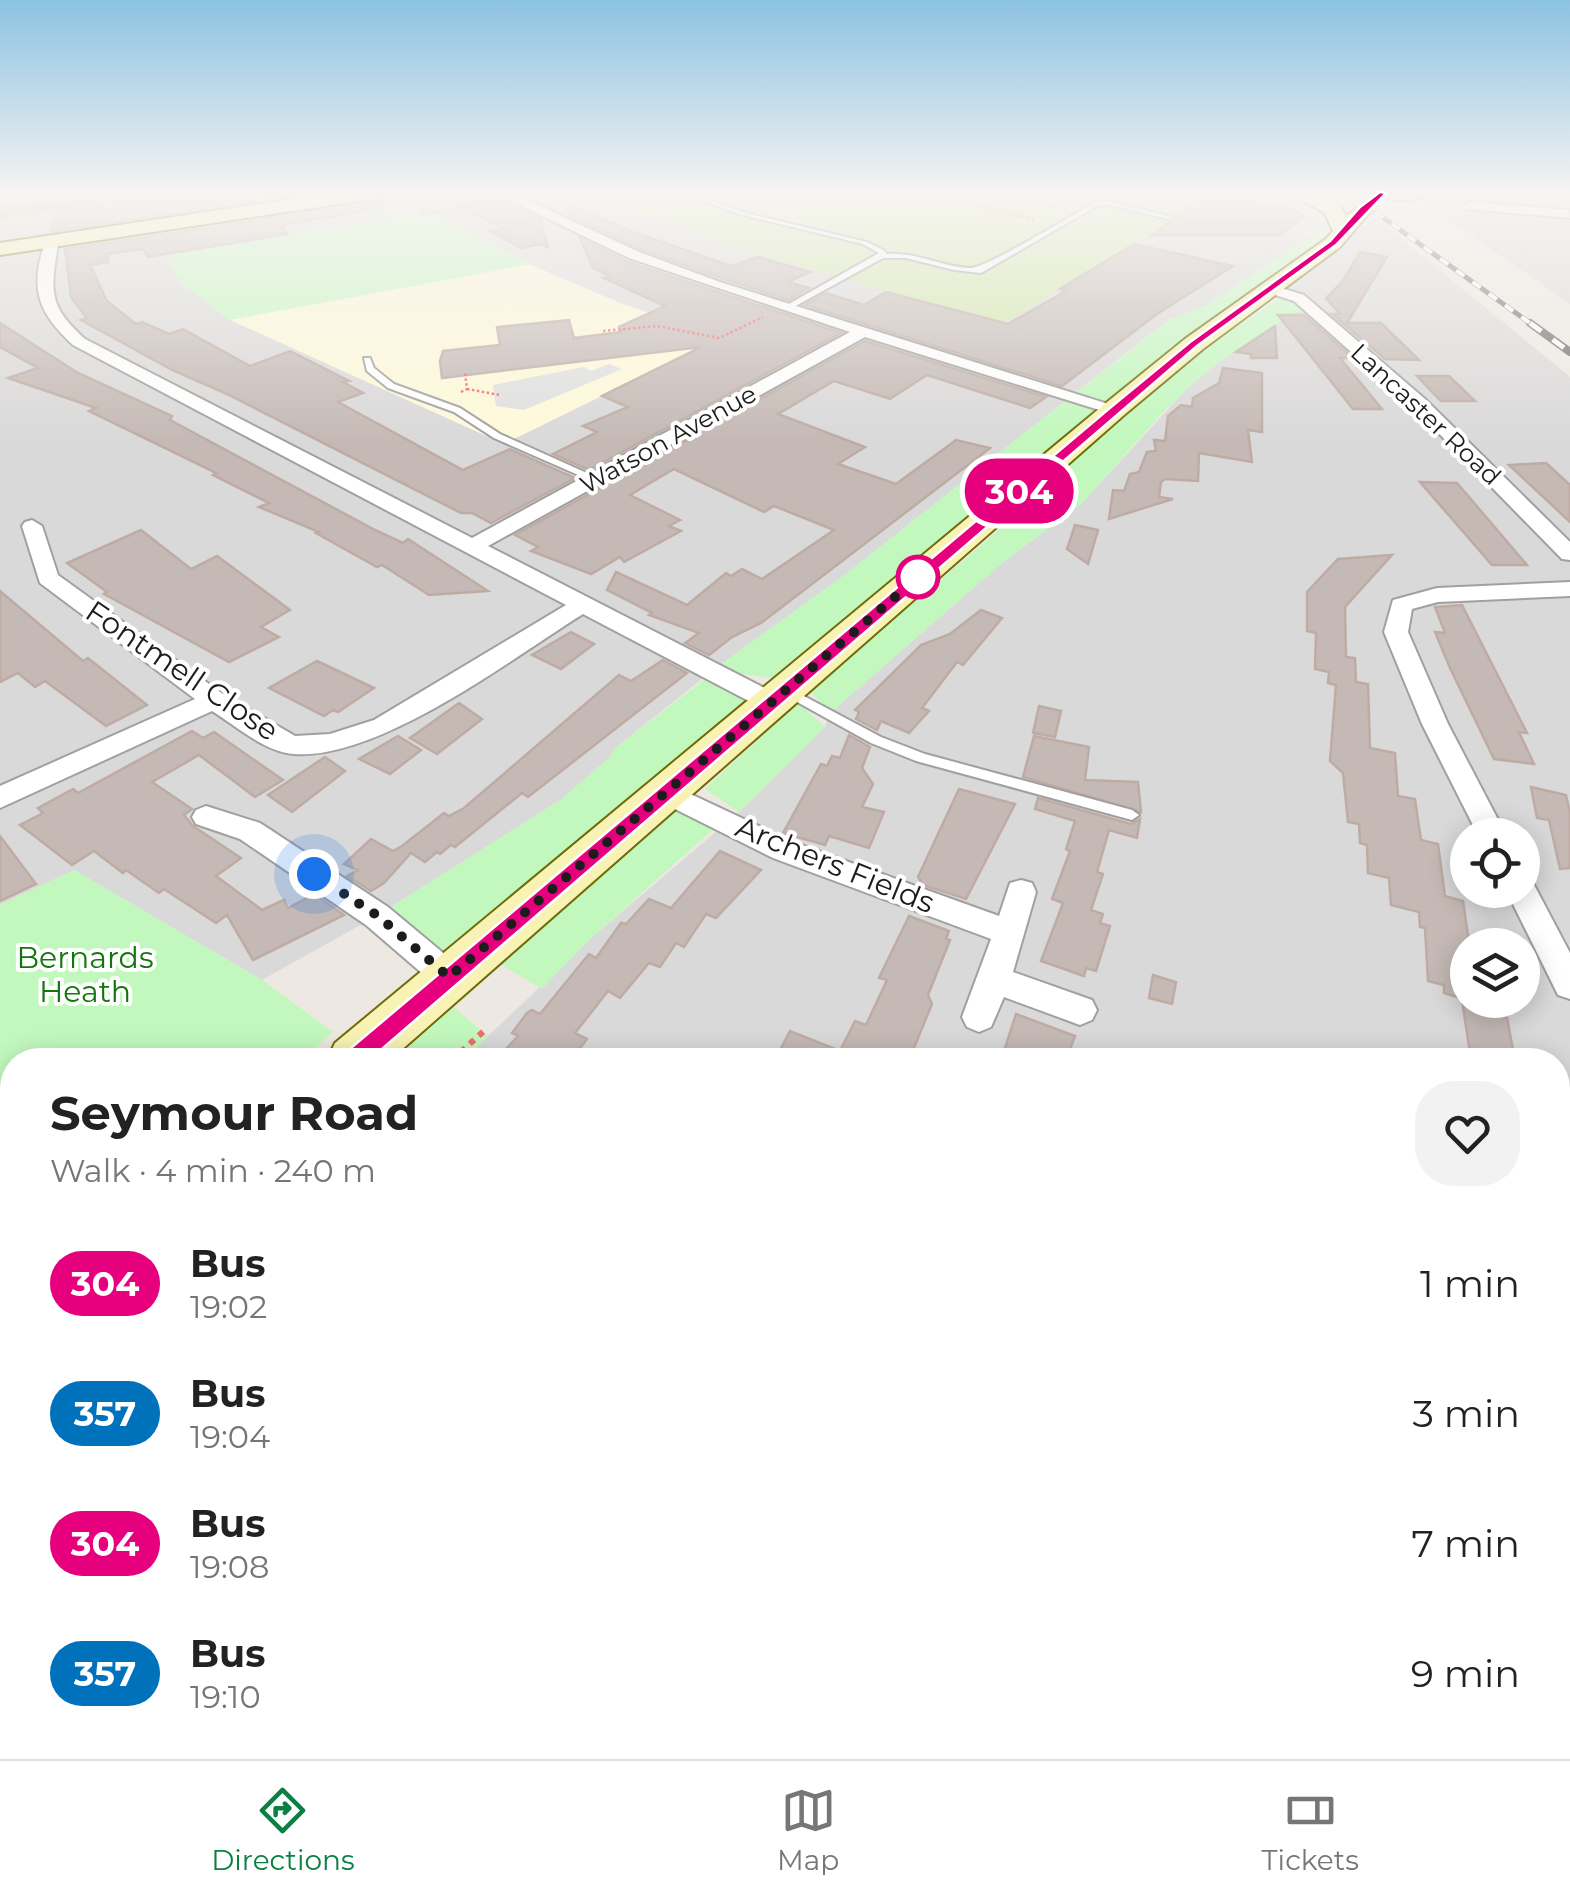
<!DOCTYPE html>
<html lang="en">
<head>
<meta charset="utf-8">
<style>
	:root { --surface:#fff; --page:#f2f2f2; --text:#222; --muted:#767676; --line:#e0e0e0; --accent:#0b8043 }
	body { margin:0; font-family:Montserrat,sans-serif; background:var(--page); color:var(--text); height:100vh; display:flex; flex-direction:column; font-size:38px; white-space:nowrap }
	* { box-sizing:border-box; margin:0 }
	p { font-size:32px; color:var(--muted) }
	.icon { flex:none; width:55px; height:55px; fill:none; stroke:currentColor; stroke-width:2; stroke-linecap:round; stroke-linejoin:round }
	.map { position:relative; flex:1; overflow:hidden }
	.sheet { position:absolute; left:0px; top:1048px; width:1570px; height:712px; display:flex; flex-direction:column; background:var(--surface); border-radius:40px 40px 0 0; box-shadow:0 5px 25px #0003 }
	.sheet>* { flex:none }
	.badge { padding:0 20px; border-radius:32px; font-size:35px; line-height:65px }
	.buttons { position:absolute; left:1450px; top:818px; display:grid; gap:20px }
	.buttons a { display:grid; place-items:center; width:90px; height:90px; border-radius:50%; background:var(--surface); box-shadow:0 5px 25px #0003; font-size:50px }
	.you { position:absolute; width:50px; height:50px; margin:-25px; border:8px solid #fff; border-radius:50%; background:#1a73e8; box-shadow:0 0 0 15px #1a73e833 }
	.map>.badge { position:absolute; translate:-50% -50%; box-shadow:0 0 0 5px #fff }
	.round { display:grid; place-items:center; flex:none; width:105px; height:105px; border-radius:40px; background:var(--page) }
	.overview { display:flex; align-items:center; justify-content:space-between; height:170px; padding:0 50px }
	h1 { font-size:48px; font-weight:700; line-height:75px }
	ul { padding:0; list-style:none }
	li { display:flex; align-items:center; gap:30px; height:130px; padding:0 50px }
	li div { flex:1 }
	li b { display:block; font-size:38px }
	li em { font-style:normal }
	li .badge { min-width:110px; font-weight:700; text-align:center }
	.menu { display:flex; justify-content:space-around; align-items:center; height:140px; border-top:2px solid var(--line); background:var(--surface); font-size:28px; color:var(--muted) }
	.menu a { display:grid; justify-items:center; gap:5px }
	.menu .selected { color:var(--accent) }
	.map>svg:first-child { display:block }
	.residential { fill:#dad9d9; fill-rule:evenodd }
	.education { fill:#fef9d9 }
	.grass { fill:#d0e7a8 }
	.forest { fill:#aecc97 }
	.park { fill:#c2f8be }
	.parking { fill:#e0e0e0 }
	.building { fill:#c4b9b5; stroke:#beaca4; stroke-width:2.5 }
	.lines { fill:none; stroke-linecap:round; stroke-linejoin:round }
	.lane-casing { stroke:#a0a0a0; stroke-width:4 }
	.street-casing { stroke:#a0a0a0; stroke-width:4 }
	.secondary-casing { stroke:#6f6b07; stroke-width:4 }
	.path-far1 { stroke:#f6696f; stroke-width:2.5; stroke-dasharray:2.5 2.5; stroke-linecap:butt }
	.path { stroke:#f6696f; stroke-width:6; stroke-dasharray:6 6; stroke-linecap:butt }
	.lane { fill:#fff; fill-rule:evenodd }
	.street { fill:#fff; fill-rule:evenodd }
	.secondary { fill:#f8f2b5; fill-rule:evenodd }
	.rail-far1-casing { stroke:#6a6a6a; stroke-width:5 }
	.rail-casing { stroke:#6a6a6a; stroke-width:8 }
	.rail-far1 { stroke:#fff; stroke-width:4; stroke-dasharray:10; stroke-linecap:butt }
	.rail { stroke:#fff; stroke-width:5; stroke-dasharray:14; stroke-linecap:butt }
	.secondary-bridge-casing { stroke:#6f6b07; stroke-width:22; stroke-linecap:butt }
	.secondary-bridge { stroke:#f8f2b5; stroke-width:21 }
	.line { fill:#e6007e; stroke:#fff; stroke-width:2.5 }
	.walk { stroke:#1c1c1c; stroke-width:10; stroke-dasharray:0 18 }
	.stop-dot { fill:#fff; stroke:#e6007e; stroke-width:5 }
	.labels { text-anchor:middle; stroke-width:8; stroke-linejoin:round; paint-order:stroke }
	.far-street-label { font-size:25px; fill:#1c1c1c; stroke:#fff }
	.street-label { font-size:30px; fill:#1c1c1c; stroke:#fff }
	.park-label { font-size:30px; fill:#13760d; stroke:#fff }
</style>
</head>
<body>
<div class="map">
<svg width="1570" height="1759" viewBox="0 0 1570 1759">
	<rect width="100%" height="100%" fill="#ede8e1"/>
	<g class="residential">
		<path d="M168,193H1242L1251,195L1229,217L1312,235L1206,306L1169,320L1151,333L846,574L712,671L614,749L611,756L562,799L380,914L262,980L74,870L0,905V220Z"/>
		<path d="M1570,193V304L1427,204L1419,194Z"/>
		<path d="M1375,217L1570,377V1759H0V1429L12,1418V1748H1558V1060H463L589,940L739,812L825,727L830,713L1002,563L1082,503L1192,383L1243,344L1304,308L1286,295L1291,283ZM1468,835H1522V890H1468ZM1468,945H1522V1000H1468Z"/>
	</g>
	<path class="education" d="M430,212L508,255L618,302L720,338L504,444L230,320L180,282L167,255Z"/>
	<path class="grass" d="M593,193H1038L1187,210L1002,324L752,252Z"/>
	<path class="forest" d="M15,193H168L0,220V195Z"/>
	<g class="park">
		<path d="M430,212L531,264L230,320L180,282L167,255Z"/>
		<path d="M1312,235L1326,237L1265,287L1172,346L1115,409L1072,396L1169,320L1206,305Z"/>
		<path d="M1286,295L1305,309L1284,318L1209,369L1164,411L1082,503L1002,563L830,713L811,692C864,636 927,593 985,542C1081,457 1175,361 1286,295Z"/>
		<path d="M1069,398L1108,409L992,505L909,566L850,622L775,678L712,671L846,574Z"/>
		<path d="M709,676L757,701L439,967L380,914L562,799L611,756L614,749Z"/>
		<path d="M798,703L825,727L739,812L705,789Z"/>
		<path d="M661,796L717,826L589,940L542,989L499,963Z"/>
		<path d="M74,870L262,980L333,1032L302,1060H12V1319L0,1330V905Z"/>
		<path d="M451,1005L488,1036L461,1060H390Z"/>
	</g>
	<g class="parking">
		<path d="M1255,193L1314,205L1324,211L1328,224L1318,234L1292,229L1303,215L1284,206L1265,203L1251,221L1231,216Z"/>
		<path d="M609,364L622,369L524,410L496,406L493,385L584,367L591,371Z"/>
	</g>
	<g class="building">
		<path d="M272,194H304L51,232L56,210L64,208L170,197L171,200L206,201Z"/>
		<path d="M428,194H491L540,219L548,247L541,244L521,248L490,231L505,228Z"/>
		<path d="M385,195L386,207L281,225L287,234L148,257L143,249L107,254L108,262L90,265L107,301L136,324L142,322L169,334L183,329L250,366L290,351L349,381L343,382L363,393L338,402L463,470L510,449L575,478L491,523L472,513H461L227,394L172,370L81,320L87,318L71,297L65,249L374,203Z"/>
		<path d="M1204,196L1284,206L1305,216L1279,235H1152Z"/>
		<path d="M564,203L633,232L731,266L758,257L810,272L788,282L809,288L789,300L721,278L640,249L570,216Z"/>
		<path d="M580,238L628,262L841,333L589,470L553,454L597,432L583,426L628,407L602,396L701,347L442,378L440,361L443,351L500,345L497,327L569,320L574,338L621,332L619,327L665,306L604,278L611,276L593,268Z"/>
		<path d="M1134,244L1233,266L1157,314L1062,386L805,305L826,293L864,305L886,292L1008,324L1066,291L1060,289Z"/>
		<path d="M1360,252L1387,257L1347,323H1381L1419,360L1385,359L1332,314H1340L1326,298L1342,282Z"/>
		<path d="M1278,315H1304L1353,358H1340L1382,409H1353Z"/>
		<path d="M0,323L78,373L172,416L170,420L375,530L403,543L408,539L488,591L429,595L382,565L377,567L316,533L319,532L259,507L269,503L213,475L216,473L89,411L96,408L8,378L38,368L0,347Z"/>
		<path d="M1275,326L1277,358H1251V354L1236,352Z"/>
		<path d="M865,341L1046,397L1030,408L927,375L890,399L834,381L778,414L865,447L838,464L896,484L956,440L990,448L761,623L732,637L709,655L685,643L699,633L649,615L652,613L607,590L616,572L687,605L726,573L731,576L742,569L762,579L834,530L774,506L764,512L674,469L630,495L680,520L669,526L681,531L624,562L620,557L591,574L531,551L538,547L515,535Z"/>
		<path d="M1223,368L1262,373V432L1248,430L1252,462L1199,453L1198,481L1165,479L1161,482L1159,497L1173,499L1109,519L1113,490L1124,491L1130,474L1139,472L1147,452L1156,451L1154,440L1165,441L1168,416L1181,405L1192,407L1193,398L1219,383Z"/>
		<path d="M1417,376H1449L1475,401H1441Z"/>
		<path d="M1546,463L1570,485V522L1509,465Z"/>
		<path d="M1420,482L1457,483L1527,565H1492Z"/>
		<path d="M1075,525L1098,530L1088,564L1067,549Z"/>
		<path d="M141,530L191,569L217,556L290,610L261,627L279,637L229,662L104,594L107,592L67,563Z"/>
		<path d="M1392,555L1345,607L1346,657L1355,658L1356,682L1368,684L1370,748L1395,753L1398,796L1415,799L1421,840L1438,844L1445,896L1463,901L1468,935V1000H1489L1490,1013L1507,1018L1515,1060L1470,1053L1462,1000H1467L1444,993V985L1428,981L1425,928L1420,927L1419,912L1391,905L1389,878L1368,873L1367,845L1360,843L1359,824L1348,822L1343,773L1330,761L1336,685L1328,683L1329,672L1315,669L1316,633L1307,631V592L1338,559Z"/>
		<path d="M0,591L83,661L88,658L147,705L106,726L45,681L35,687L18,673L0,682Z"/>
		<path d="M1462,605L1527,733L1519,732L1534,764L1494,759L1450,668L1435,632L1445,633L1435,607Z"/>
		<path d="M981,610L1002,618L963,665L957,662L922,708L929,711L909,733L881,721L877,730L856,719L859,712L855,710L921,645L950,634Z"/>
		<path d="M571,632L594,644L561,669L532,655Z"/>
		<path d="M663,660L687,673L528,797L522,793L455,847L451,845L440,854L437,852L425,862L411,853L384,883L371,891L347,876L358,870L344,864L371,839L393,851L402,846L444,813L449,816L464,808L619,675L631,681Z"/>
		<path d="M317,661L374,688L338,712L333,710L324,716L269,688Z"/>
		<path d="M459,703L482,719L437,754L410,738Z"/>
		<path d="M1039,706L1061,711L1055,737L1033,733Z"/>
		<path d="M192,731L203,738L214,732L283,780L255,797L199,755L152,782L192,809L184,815L193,826L241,858L216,876L262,910L284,900L288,908L314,894L344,915L253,960L227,915L216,923L164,889L159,893L126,870L123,873L94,851L72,865L20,825L43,813L38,808L73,789L78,793Z"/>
		<path d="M849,735L870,747L862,768L873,784L862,807L884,812L869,848L829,836L825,845L783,833L821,764L827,766L832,756L840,758Z"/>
		<path d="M398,736L421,750L390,774L359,759Z"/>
		<path d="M1034,736L1089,747L1085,780L1138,782L1141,812L1023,777Z"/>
		<path d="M325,757L345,771L292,812L268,795Z"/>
		<path d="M1531,787L1566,795L1570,813V868L1560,869L1549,820L1537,818Z"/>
		<path d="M959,789L1015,804L966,899L923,885L918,877Z"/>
		<path d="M1038,798L1131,824L1140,819L1137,838L1109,830L1097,872L1103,874L1091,910L1103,914L1100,923L1110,926L1096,971L1086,968L1084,976L1041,961L1063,903L1052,899L1070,851L1066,849L1075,821L1035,809Z"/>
		<path d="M0,836L36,884L0,901Z"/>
		<path d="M720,851L761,870L716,918L706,914L684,947L676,943L660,967L649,963L620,998L608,991L575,1033L587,1039L571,1060H496L518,1036L512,1033L527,1013L532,1010L540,1014L589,954L596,958L621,923L626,924L649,899L671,908Z"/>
		<path d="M909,916L949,931L946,939L950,940L928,995L932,1004L909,1060H775L790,1031L840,1051L855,1021L866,1025L887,980L879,978Z"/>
		<path d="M1153,975L1176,982L1172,1004L1149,998Z"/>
		<path d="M1016,1014L1075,1036L1066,1060H1029L1004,1051Z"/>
	</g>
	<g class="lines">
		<defs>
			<g id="lane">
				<path d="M681,193H691L746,213L867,242L885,251L886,254C915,251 941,267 970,268C985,269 1074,214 1094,203L1109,201L1171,217L1168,219L1109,205L1097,206L981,273L954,270L906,258H883L790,309L787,305L879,253L863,244L742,215Z"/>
				<path d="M364,358H370L374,368L394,384L460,408L500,434L600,479L592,481L494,438L454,412L388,388L367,371Z"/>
				<path d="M785,686L881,737L925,754L1132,810L1139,815L1132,820L916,761L871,743L781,693L779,690Z"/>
			</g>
			<g id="street">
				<path d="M495,193H512L639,252L720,282L1124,409L1121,413H1109L865,337L488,546L780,696L784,702L780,708H762L583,614C511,659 379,760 294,754C265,752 236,726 212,711L0,808V786L195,699L40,583L22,526L25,522L32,520L42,526L58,575L223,694L295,736L330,734L374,720L566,605L73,345C37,312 29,287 46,240L58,243C51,291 47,305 85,339L472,538L850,332L629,258Z"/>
				<path d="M1470,202L1569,210L1570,218L1466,209L1464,206Z"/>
				<path d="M1271,285L1304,295L1425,399L1570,542V560L1562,559L1413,407L1294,301L1266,292V286Z"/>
				<path d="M1570,582V596L1438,602L1412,609L1408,632L1448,724L1506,835H1478L1422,724L1384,632L1393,600L1437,588Z"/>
				<path d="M665,782L793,842L999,916L1010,883L1021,880L1032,883L1036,892L1013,972L1092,1000L1097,1010L1092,1020L1080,1025L1004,997L991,1027L979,1032L967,1027L962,1017L991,939L773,858L655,799L651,792L655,785Z"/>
				<path d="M206,806L260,823L388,907L460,967L465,977L460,987L449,991L438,987L366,925L240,839L196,824L192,817L196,810Z"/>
				<path d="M1522,878L1532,881L1570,953V999L1558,995L1506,890H1522Z"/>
				<path d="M12,1426V1477L0,1482V1431Z"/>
				<path d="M366,1748H422L418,1759H362Z"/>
				<path d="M980,1748H1032L1030,1759H978Z"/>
				<rect x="1286" y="1748" width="52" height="11"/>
			</g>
			<g id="secondary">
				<path d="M332,193H382L373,199L0,255V243Z"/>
				<path d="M1314,193L1340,206L1346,216L1361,205L1371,211L1340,247L1203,349L1124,415L390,1060H327L335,1043L1106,403L1185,339L1326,239L1333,231L1325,213L1291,194Z"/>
				<path d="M1373,193H1431C1418,202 1386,202 1373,193Z"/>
				<path d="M12,1336V1407L0,1412V1341Z"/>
			</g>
		</defs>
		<use href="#lane" class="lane-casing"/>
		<use href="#street" class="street-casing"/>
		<use href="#secondary" class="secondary-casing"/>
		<g class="path-far1">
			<path d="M930,193L1035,220"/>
			<path d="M768,204L798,193"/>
			<path d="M986,206L1009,196L1057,207"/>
			<path d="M0,214L139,193"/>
			<path d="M422,214L488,201"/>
			<path d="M603,331L657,326L719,338L763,317"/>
			<path d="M467,389L500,395"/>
			<path d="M461,392L467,389L465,373"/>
		</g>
		<path class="path" d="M452,1060L485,1030"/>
		<use href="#lane" class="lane"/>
		<use href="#street" class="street"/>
		<use href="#secondary" class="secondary"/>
		<defs>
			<path id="rail-far1" d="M1375,212L1534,326"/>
			<path id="rail" d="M1530,323L1570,352"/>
		</defs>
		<use href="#rail-far1" class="rail-far1-casing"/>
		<use href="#rail" class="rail-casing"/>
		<use href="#rail-far1" class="rail-far1"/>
		<use href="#rail" class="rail"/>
		<defs>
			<path id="secondary-bridge" d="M1335,194L1382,196"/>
		</defs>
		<use href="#secondary-bridge" class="secondary-bridge-casing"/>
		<use href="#secondary-bridge" class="secondary-bridge"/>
	</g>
	<linearGradient id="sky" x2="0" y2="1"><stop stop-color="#8cc2e2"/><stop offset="0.44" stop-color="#f7f5f2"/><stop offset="1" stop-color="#f7f5f2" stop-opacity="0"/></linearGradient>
	<rect width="1570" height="440" fill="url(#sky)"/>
	<path class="line" d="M1380,192L1386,193L1336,245L1197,346L361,1067L353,1070L345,1067L341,1060L345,1053L1111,407L1190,342L1330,241L1360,207Z"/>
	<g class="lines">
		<path class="walk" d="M314,874L378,916L449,977L928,569L918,577"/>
	</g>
	<circle class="stop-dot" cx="918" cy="577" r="20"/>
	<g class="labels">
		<g class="far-street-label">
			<text transform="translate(1426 414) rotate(43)" y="9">Lancaster Road</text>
			<text transform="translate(668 439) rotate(-29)" y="9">Watson Avenue</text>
		</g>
		<g class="street-label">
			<text transform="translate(182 671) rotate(34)" y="10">Fontmell Close</text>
			<text transform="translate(835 865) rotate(22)" y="10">Archers Fields</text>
		</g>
		<g class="park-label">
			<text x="85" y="968">Bernards<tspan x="85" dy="34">Heath</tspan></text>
		</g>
	</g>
</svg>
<div class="buttons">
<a><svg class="icon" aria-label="locate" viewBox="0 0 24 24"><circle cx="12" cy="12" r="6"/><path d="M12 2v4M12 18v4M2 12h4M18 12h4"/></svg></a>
<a><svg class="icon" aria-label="layers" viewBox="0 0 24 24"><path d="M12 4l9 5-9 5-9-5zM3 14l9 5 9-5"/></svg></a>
</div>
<div class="you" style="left:314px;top:874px"></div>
<b class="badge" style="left:1019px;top:491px;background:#e6007e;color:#fff">304</b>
<section class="sheet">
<div class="overview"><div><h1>Seymour Road</h1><p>Walk · 4 min · 240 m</p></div><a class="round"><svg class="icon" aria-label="heart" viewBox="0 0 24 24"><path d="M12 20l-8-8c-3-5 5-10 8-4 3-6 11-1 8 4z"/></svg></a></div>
<ul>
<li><span class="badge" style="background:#e6007e;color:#fff">304</span><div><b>Bus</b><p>19:02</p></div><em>1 min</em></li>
<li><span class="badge" style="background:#0072bc;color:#fff">357</span><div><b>Bus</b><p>19:04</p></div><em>3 min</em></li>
<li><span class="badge" style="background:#e6007e;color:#fff">304</span><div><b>Bus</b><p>19:08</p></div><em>7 min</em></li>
<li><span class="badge" style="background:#0072bc;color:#fff">357</span><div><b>Bus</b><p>19:10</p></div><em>9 min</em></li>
</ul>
</section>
</div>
<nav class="menu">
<a class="selected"><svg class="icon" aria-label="directions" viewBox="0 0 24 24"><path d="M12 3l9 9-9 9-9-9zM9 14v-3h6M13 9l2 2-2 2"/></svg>Directions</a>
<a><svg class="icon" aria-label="map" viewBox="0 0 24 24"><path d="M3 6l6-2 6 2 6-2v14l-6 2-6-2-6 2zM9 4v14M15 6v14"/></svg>Map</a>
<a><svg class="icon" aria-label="tickets" viewBox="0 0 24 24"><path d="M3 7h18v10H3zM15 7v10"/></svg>Tickets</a>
</nav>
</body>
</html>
